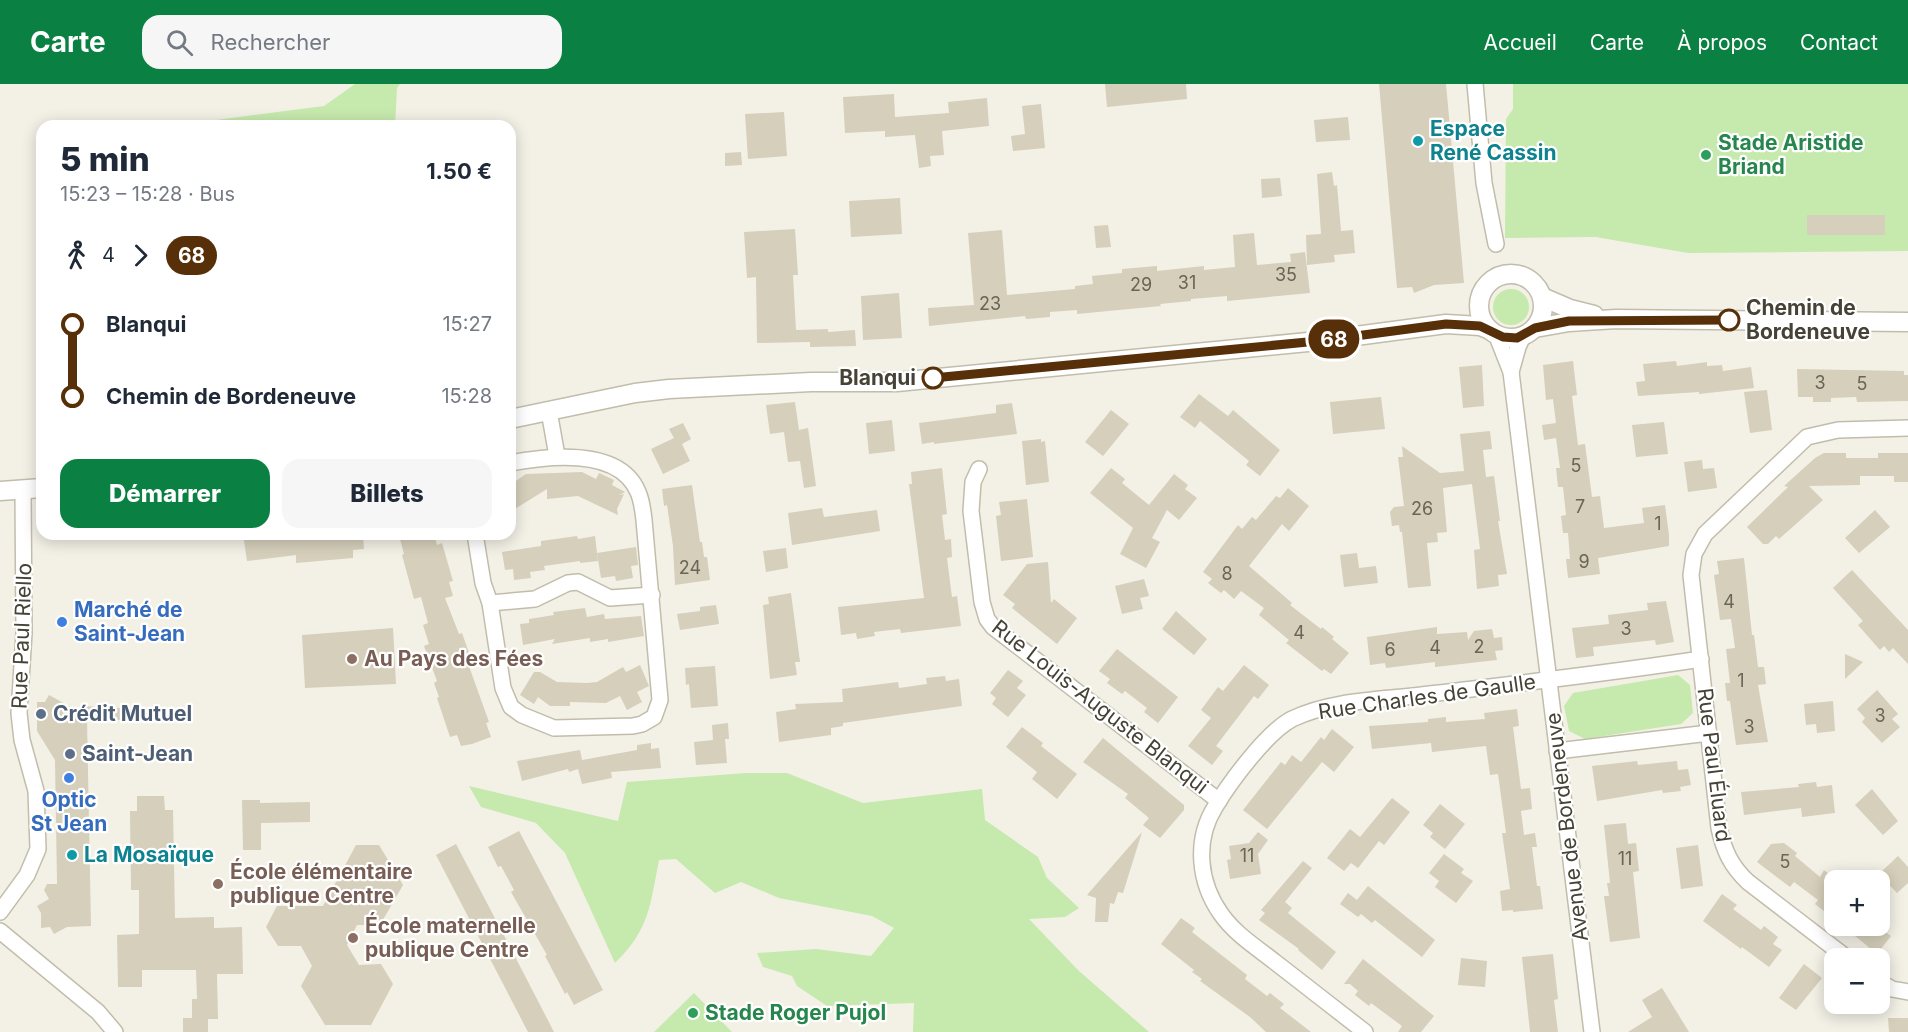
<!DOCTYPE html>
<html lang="fr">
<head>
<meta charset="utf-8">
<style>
	:root { --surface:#fff; --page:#f6f6f7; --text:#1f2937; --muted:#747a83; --accent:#0b8043 }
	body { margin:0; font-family:Inter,sans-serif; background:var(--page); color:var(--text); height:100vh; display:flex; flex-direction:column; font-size:22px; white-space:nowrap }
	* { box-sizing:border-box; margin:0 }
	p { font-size:20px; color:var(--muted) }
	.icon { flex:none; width:33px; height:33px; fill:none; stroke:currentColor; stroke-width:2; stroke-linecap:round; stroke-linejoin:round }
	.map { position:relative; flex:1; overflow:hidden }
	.side { position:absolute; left:36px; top:36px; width:480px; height:420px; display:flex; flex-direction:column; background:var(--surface); border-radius:18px; box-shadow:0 3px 15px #0003 }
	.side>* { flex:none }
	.badge { padding:0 12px; border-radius:20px; font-size:21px; line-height:39px }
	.buttons { position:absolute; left:1824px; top:786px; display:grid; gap:12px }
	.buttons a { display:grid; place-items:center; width:66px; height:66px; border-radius:12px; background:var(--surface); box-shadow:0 3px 15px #0003; font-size:30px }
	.map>.badge { position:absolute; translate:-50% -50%; box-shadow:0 0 0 3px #fff }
	.legs { display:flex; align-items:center; gap:9px; height:66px; padding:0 24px; font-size:20px }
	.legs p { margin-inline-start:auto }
	.headline { display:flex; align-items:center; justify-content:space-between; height:102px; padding:0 24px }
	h1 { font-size:33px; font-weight:800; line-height:45px }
	.action { display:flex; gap:12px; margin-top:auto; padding:12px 24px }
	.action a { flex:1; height:69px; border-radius:18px; background:var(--accent); color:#fff; font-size:24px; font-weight:800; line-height:69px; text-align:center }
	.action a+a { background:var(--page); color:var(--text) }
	ul { padding:0 24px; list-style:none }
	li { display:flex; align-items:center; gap:21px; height:72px; font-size:22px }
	li i { display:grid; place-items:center; width:9px; height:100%; margin:0 8px; background:currentColor }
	li i::after { content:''; width:15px; height:15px; margin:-8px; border:4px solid; border-radius:50%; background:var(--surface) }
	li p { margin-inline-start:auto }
	li:first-child i { background:linear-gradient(#0000 50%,currentColor 0) }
	li:last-child i { background:linear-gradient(currentColor 50%,#0000 0) }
	header { display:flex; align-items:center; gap:36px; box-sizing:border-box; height:84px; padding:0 30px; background:var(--accent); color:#fff }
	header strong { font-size:28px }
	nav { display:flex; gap:33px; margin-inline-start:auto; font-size:21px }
	.search { width:420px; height:54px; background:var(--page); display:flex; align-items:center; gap:15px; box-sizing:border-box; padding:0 21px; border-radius:18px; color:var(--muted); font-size:22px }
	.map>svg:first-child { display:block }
	.green { fill:#c6e9ad }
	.building { fill:#d5cfbb }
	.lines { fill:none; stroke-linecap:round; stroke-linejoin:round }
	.minor-casing { stroke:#c2bdab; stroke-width:18 }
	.tertiary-casing { stroke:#c2bdab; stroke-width:21 }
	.minor { stroke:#fff; stroke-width:15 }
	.tertiary { stroke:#fff; stroke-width:18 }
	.line-1-casing { stroke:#fff; stroke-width:14 }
	.line-1 { stroke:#572f08; stroke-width:9 }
	.culture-dot { fill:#0f9aa8; stroke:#fff; stroke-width:2 }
	.leisure-dot { fill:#2e9e5b; stroke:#fff; stroke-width:2 }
	.stop-1-dot { fill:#fff; stroke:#572f08; stroke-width:3 }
	.shop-dot { fill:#3f7fe0; stroke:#fff; stroke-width:2 }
	.education-dot { fill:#8d6e63; stroke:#fff; stroke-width:2 }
	.service-dot { fill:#5c6f8a; stroke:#fff; stroke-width:2 }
	.labels { text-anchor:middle; stroke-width:4.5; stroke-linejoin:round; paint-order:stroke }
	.number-label { font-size:18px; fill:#6a6556 }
	.culture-label { font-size:21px; font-weight:bold; fill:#0d838f; stroke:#fff; text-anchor:start }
	.leisure-label { font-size:21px; font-weight:bold; fill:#27864d; stroke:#fff; text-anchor:start }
	.stop-label { font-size:21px; font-weight:bold; fill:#464235; stroke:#fff; text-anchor:start }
	.shop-label { font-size:21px; font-weight:bold; fill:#366cbe; stroke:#fff; text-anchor:start }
	.street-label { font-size:21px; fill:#464235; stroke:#fff }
	.education-label { font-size:21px; font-weight:bold; fill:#785e54; stroke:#fff; text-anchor:start }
	.service-label { font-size:21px; font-weight:bold; fill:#4e5e75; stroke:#fff; text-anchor:start }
</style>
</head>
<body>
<header>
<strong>Carte</strong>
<div class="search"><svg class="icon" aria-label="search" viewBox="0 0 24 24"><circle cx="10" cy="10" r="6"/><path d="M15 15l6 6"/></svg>Rechercher</div>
<nav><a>Accueil</a><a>Carte</a><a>À propos</a><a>Contact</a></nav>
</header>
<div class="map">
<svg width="1908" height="948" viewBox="0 0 1908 948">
	<rect width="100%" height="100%" fill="#f3f1e6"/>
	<g class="green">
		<path d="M355,0H400L397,4L395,42H200L201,38L324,22Z"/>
		<path d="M1513,0H1908V167L1688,169L1596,153L1505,154L1506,35L1513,25Z"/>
		<circle cx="1511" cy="223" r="18"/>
		<path d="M1678,591L1690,601L1693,629L1681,640L1585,655L1569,647L1564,622L1573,609Z"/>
		<path d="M746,689H787L863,719L982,705L985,736L1038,773L1047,794L1079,824L1065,833L1029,835L1079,887L1149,948H913L914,919L827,922L797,902L792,892L763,883L757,869L816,865L871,872L894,844L872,832L779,814L741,798L715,809L676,775L659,776C650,821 650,845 615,879L565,769L536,739L481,723L469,702L618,737L627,698Z"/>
		<path d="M694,909L732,948H654Z"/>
	</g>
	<g class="building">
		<path d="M1105,0H1186L1187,15L1107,23Z"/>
		<path d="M1379,0H1446L1464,199L1434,201L1414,209L1412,203L1397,204Z"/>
		<path d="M894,10L895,33L949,29L948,18L987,14L989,42L942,47L944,71L930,72L931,82L919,84L915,51L885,53V47L845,49L843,13Z"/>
		<path d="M1041,20L1045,64L1013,67L1011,52L1025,50L1022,22Z"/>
		<path d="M784,28L787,72L748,75L745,30Z"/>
		<path d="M1348,33L1350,56L1316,58L1314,36Z"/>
		<path d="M741,68L742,81L725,82V69Z"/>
		<path d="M1332,88L1334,102L1337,101L1341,147L1353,146L1355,169L1334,171L1335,178L1307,181L1306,151L1321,150L1317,90Z"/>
		<path d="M1280,94L1282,112L1262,114L1261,95Z"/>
		<path d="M900,114L902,150L851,153L849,117Z"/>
		<rect x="1807" y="131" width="78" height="20"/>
		<path d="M1108,141L1111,163L1096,164L1094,142Z"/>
		<path d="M795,145L798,191H793L796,246L828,245V248L855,246L856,262L810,263V258L757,259L756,193L747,194L744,148Z"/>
		<path d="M1002,146L1007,211L1075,205V202L1093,200L1092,192L1122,189V185L1157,182V187L1204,182V186L1235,183L1233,151L1254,149L1257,181L1291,178L1290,170L1305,168L1310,209L1227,217V212L1191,215V217L1160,220L1161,222L1077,230V226L1050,228V233L1026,235L1025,232L929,242L928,224L974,221L968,149Z"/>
		<path d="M899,209L902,254L863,256L861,212Z"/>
		<path d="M1573,277L1577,311L1572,312L1578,361L1585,360L1592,413L1600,412L1604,444L1644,439L1642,424L1665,421L1669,451V462L1598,474L1600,490L1568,494L1566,475H1570L1568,449H1563L1561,432L1566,431L1563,403H1558L1556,384H1560L1556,354L1544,356L1542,341L1556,339L1553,315L1546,316L1543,281Z"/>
		<path d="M1676,277L1677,282L1707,278V282L1722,281L1723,287L1751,283L1754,304L1699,310V308L1638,312L1636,298L1645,297L1643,280Z"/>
		<path d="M1482,281L1484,322L1463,324L1459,283Z"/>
		<path d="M1797,285L1904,287V291H1908V317L1857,318L1856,313L1831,314V318H1813V313H1798Z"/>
		<path d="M1767,306L1772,346L1750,349L1744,308Z"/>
		<path d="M1199,310L1228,332L1233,326L1280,366L1260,392L1246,381L1249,377L1200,337L1195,344L1180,333Z"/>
		<path d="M1381,313L1385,345L1333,350L1330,318Z"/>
		<path d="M795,318L799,346L808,344L816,402L804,404L800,377L788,378L784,348L770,350L766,321Z"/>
		<path d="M1012,319L1017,350L934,360V358L922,360L919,339L996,329V321Z"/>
		<path d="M1111,326L1129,340L1103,372L1085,358Z"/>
		<path d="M892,336L895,367L869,370L866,339Z"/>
		<path d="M1664,338L1668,370L1636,373L1632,341Z"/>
		<path d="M683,339L691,355L682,360L690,377L663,390L651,365L674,354L669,345Z"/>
		<path d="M1490,347L1492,365L1483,366L1486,393L1494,392L1500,437H1498L1507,490L1498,491L1499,502L1477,505L1474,466L1480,465L1472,400L1443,404L1447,448L1437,449L1438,458L1427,459L1431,502L1408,504L1402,448H1400L1399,441L1392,442L1390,428L1394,423L1404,422L1398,373H1403L1402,362L1440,389L1464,387L1460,350Z"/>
		<path d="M1041,355V358L1045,357L1049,398L1026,401L1022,357Z"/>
		<path d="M1824,369H1846V374H1878V369H1908V398H1894V392H1860V401L1809,402L1823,416L1779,455L1776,452L1768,460H1763L1747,443L1788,403L1784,402L1815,374Z"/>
		<path d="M1702,376L1703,385L1714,384L1717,404L1688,408L1684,378Z"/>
		<path d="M942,384L947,430L942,431L945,456L951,455L952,473L947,474L952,513L957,512L961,542L901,549L900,545L874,548L875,552L857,555L856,549L841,551L838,523L924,514L909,400H912L911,388Z"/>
		<path d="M1111,384L1125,395L1122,399L1149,421L1174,390L1188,401L1185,405L1197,414L1179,436L1167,426L1152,454L1160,458L1146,484L1120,470L1133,444L1090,409Z"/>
		<path d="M582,388L596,395L599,389L614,396L612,401L625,408L619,411L624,410L617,425L618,431L578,412L547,415V405L510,428V401L526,390Z"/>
		<path d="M692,401L700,458H702L704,473H707L710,496L675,501L673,462L667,421L664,422L662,405Z"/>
		<path d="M1288,404L1309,422L1289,447L1282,440L1249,482L1292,519L1290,521L1321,545L1322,543L1334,553L1332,555L1349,569L1331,590L1324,585L1322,587L1286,559L1289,556L1259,531L1264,524L1241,507L1234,515L1224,506L1221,509L1208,499L1212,495L1203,488L1238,441L1242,445L1252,433L1256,436L1276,412L1280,414Z"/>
		<path d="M1027,415L1033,473L1001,477L996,432L1001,431L999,418Z"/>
		<path d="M822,424L824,433L877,426L880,447L792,461L788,429Z"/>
		<path d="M1875,426L1890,443L1859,469L1845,454Z"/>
		<path d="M243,450H363L364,465L353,466V474L296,479V471L247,477Z"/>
		<path d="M416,450H434L437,461L442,459L453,497L449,498L453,512L445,514L459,550L462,549L469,569L465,571L489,638L486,639L491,653L472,660L461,662L457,651L450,653L437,614L439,613L434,599L437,597L424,562L429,560L423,541L428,539L421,513L414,515L402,471L404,470L400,455Z"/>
		<path d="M577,452L578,455L595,452L598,477L580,479V477L544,482L545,486L530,488L531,494L514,496L513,485L505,486L502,468L541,462V457Z"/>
		<path d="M636,463L638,481L631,482L633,494L616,497L615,492L601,494L597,469Z"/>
		<path d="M786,464L788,484L766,488L763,467Z"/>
		<path d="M1357,469L1359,484L1376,482L1378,499L1344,503L1340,471Z"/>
		<path d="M1744,474L1752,551H1754L1758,583H1764L1766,600L1758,601L1768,658L1736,661L1730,617H1727L1725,599H1730L1726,565L1735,564L1731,535L1720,536L1714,491L1719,490L1717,477Z"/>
		<path d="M1048,478L1051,519L1054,515L1077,534L1057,560L1012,524L1015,520L1003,511L1027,480Z"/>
		<path d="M1852,486L1908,546V580L1893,564L1889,568L1884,562L1880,566L1858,541L1863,537L1833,504Z"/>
		<path d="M1144,495L1149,512L1140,514L1143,525L1122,530L1115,502Z"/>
		<path d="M791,509L800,578H795L797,591L770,595L763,521L769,520L768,513Z"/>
		<path d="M1666,517L1674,558L1656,561L1655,556L1593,563L1594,572L1576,574L1572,544L1609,540L1608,531L1648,526L1647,519Z"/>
		<path d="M716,521L719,540L680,546L677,530L700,527V523Z"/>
		<path d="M585,524L587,533L604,530L605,535L641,532L644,552L608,558V555L590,558V554L552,560L555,555L523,561L520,540L529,539V535L554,531L553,528Z"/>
		<path d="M1176,527L1207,555L1194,571L1162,545Z"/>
		<path d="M1437,543V550L1467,548L1468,556L1474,547L1492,545L1494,554L1502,553L1503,566L1495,567L1497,576L1435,583V578L1386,584L1385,579L1370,581L1367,553Z"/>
		<path d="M393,544L396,600L305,604L302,551Z"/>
		<path d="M1117,565L1178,613L1158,639L1144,628L1147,624L1125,607L1122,610L1107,599L1110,595L1099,587Z"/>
		<path d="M1845,570L1863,578L1845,595Z"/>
		<path d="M640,581L649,602L637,608L642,618L627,626L620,612L606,619L570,618V622H550L538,613L534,620L520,611L534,588H540L557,598L587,599L597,598L623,583L626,588Z"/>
		<path d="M1244,581L1269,601L1258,615L1254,612L1216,662L1223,667L1212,681L1188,662L1211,634L1201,626L1218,603L1223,607Z"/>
		<path d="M715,582L718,622L691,624L689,600L686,601L685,584Z"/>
		<path d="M1008,586L1023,597L1017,604L1026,611L1008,633L992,620L996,614L990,609Z"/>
		<path d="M945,592L946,597L959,595L962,622L843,639V642L831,644V651L779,658L776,628L796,625L795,620L843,618L842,605L898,598L899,604L927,600L926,594Z"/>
		<path d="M1877,606L1898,630L1892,635L1900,643L1882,659L1862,638L1865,634L1857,625Z"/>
		<path d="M49,611L78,627L81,622L122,624V636L87,635L91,842L67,843L54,850L50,843L41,844V829L37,822L49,815L44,806L47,800H57L55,676L37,647V618H45Z"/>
		<path d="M1833,617L1835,647L1817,649L1816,640L1806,641L1804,620Z"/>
		<path d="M1517,625L1519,642L1513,643L1521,705L1530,704L1532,725L1521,727L1524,751L1535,749L1537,763H1532L1537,802H1540L1543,825L1513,828V826L1502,827L1500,807L1510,805L1502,749H1506L1498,690L1490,691L1486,662L1432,668L1431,659L1372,665L1369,642L1428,638V635L1446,633V638L1485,635L1484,629Z"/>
		<path d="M728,639L729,655H725L727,679L696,681L694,658L713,656L712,641Z"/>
		<path d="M1022,643L1043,659L1041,662L1077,690L1057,715L1032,695L1037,688L1006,663Z"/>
		<path d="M1332,645L1354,663L1334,688L1322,678L1267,745L1243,726L1281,678L1285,681L1292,671L1301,678L1321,653L1324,656Z"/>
		<path d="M1103,654L1184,721V726L1160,754L1143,741L1149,734L1125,714L1128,710L1083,678Z"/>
		<path d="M651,659V665L659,664L661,684L611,688L612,694L582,700L578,685L569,688L568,685L522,697L517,677L580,666L582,676L637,666V661Z"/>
		<path d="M1637,677L1638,681L1677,677L1678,686L1688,685L1691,701L1680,703L1681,707L1663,709L1662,706L1597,717L1592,682Z"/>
		<path d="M1816,698L1817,703L1832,701L1835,729L1802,733L1801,724L1744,731L1741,708L1799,703L1798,700Z"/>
		<path d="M1872,705L1898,737L1883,751L1855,721Z"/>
		<path d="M137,712H164L165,726H173L175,834L214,833V844L242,843L243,890H217L218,935H208V948H183V934H192V915H197L196,886H142V903H118L117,851L139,850V806H131L130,727H137Z"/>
		<path d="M1392,714L1410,728L1384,761L1379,757L1358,784L1351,779L1344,787L1327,774L1350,745L1360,753Z"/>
		<path d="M242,716H260V719L310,718V738L261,739V766H243Z"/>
		<path d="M1440,720L1465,740L1445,765L1430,753L1433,749L1423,741Z"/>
		<path d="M1626,739L1628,760L1636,759L1639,787L1633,788L1640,854L1610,858L1604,812H1609L1607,799H1610L1604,741Z"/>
		<path d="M519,747L603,906L574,921L567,908L565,910L545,872L547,871L511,808L514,806L501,782L498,783L488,763Z"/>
		<path d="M1142,748L1123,809L1118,808L1114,820L1110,819L1108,838H1095L1096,814L1087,811Z"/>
		<path d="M1258,748L1268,756L1258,770L1261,790L1230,795L1227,776L1231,775L1229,762L1249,759Z"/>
		<path d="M1784,759L1797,769L1795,772L1820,793L1824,786L1834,794V835L1815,820L1818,816L1794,798L1790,803L1757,778L1771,760Z"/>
		<path d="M456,760L508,859L554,948H528L436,771Z"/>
		<path d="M356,761H379L403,801L380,841H357L347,861L359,881L381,880L393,900L371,941H325L301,902L312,882L301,862H278L266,843L277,822H323Z"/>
		<path d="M1698,761L1703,802L1681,805L1676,764Z"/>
		<path d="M1444,770L1464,785L1461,789L1473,797L1456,819L1435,803L1439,797L1429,789Z"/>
		<path d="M1898,772L1908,783V799L1897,809L1879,790Z"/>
		<path d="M1303,777L1312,784L1285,818L1292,824L1288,829L1336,868L1322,886L1298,866L1299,865L1259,836L1265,829L1261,826Z"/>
		<path d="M1368,802L1435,856L1422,873L1375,836L1372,839L1361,830L1358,833L1340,820L1348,809L1357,816Z"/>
		<path d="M1722,810L1737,821L1733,825L1761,846L1764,842L1778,853L1773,860L1782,866L1769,883L1742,863L1741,865L1703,837Z"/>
		<path d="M1181,834L1195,844L1192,848L1247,891L1245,895L1267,912L1270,909L1284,920L1280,924L1311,948H1266L1250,933L1200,897L1202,895L1192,888L1194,886L1161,860Z"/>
		<path d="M1843,842H1877L1891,852L1877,870Z"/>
		<path d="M1553,870L1558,915L1554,916L1558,948H1530L1522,873Z"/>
		<path d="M1461,874L1487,877L1485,903L1458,901Z"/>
		<path d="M1363,875L1434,932L1421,948H1398L1402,942L1371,919L1369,922L1355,911L1358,907L1350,900H1344Z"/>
		<path d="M1804,880L1822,894L1796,926L1779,914Z"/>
		<path d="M1662,904L1689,948H1628L1652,933L1642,916Z"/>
		<path d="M1888,934H1908V948H1889Z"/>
	</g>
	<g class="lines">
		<defs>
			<g id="minor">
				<path d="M1475,0L1484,99L1496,160"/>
				<path d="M1496,250L1511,288L1592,948"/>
				<path d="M1511,288L1518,263L1523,252"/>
				<path d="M549,327L557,372"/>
				<path d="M979,385L973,398L971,427L982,518L987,535L993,543L1219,717"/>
				<path d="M475,450L483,499L490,519L503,604L511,623L522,631L554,644L633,642L642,640L654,633L660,616L644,436C643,427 642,417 638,408C619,363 548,372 510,379"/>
				<path d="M490,519L535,515L568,499L578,498L610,514L652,511"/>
				<path d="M1557,667L1709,649"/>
				<path d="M0,828L27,791L38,765L36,707L22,656L19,629L24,549L23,407"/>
				<path d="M0,847L98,928L115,948"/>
				<path d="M1847,874L1748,798C1731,782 1724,767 1719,744L1691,491L1694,470L1705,450L1807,353L1838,346L1908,344"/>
				<path d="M1880,898L1892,905L1908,908"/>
				<path d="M1365,948C1335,925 1305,901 1275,878C1256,863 1235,850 1221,830C1199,799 1194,757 1215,723C1230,698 1267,648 1292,635C1333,615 1386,616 1430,610C1521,599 1611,589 1701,575"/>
			</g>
			<g id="tertiary">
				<circle cx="1511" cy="222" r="32"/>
				<path d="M1542,213L1570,225L1594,231"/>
				<path d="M1535,244L1569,238L1616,235L1908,238"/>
				<path d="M510,335L635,309L669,305L811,298H897L1318,257L1446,240L1480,242L1490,246"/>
				<path d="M0,407L42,404"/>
			</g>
		</defs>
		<use href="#minor" class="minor-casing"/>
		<use href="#tertiary" class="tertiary-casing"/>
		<use href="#minor" class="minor"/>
		<use href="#tertiary" class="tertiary"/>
	</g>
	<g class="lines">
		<defs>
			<path id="line-1" d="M933,294L1318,257L1446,240L1480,242L1503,253L1517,254L1535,244L1569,237L1729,236"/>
		</defs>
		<use href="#line-1" class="line-1-casing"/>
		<use href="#line-1" class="line-1"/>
	</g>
	<g class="culture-dot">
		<circle cx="1418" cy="57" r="6"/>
		<circle cx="72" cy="771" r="6"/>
	</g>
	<g class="leisure-dot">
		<circle cx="1706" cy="71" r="6"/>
		<circle cx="693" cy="929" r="6"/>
	</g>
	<g class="stop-1-dot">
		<circle cx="1729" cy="236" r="10"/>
		<circle cx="933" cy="294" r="10"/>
	</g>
	<g class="shop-dot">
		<circle cx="62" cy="538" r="6"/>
		<circle cx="69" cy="694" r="6"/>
	</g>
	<g class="education-dot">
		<circle cx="352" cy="575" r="6"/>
		<circle cx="218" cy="800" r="6"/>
		<circle cx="353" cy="854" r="6"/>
	</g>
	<g class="service-dot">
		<circle cx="41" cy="630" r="6"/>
		<circle cx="70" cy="670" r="6"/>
	</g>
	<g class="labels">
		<g class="number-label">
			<text x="1286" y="197">35</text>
			<text x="1187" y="205">31</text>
			<text x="1141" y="207">29</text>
			<text x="990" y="226">23</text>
			<text x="1820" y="305">3</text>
			<text x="1862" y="306">5</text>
			<text x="1576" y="388">5</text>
			<text x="1580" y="429">7</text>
			<text x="1422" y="431">26</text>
			<text x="1658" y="446">1</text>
			<text x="1584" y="484">9</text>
			<text x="690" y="490">24</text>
			<text x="1227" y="496">8</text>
			<text x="1729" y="524">4</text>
			<text x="1626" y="551">3</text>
			<text x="1299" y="555">4</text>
			<text x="1479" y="569">2</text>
			<text x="1435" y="570">4</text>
			<text x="1390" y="572">6</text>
			<text x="1741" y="603">1</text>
			<text x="1880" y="638">3</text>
			<text x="1749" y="649">3</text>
			<text x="1247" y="778">11</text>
			<text x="1625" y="781">11</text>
			<text x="1785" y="784">5</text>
		</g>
		<g class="culture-label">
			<text x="1430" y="52">Espace<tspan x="1430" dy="24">René Cassin</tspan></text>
			<text x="84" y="778">La Mosaïque</text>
		</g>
		<g class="leisure-label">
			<text x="1718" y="66">Stade Aristide<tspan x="1718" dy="24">Briand</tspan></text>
			<text x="705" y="936">Stade Roger Pujol</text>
		</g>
		<g class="stop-label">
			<text x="1746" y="231">Chemin de<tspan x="1746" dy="24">Bordeneuve</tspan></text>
			<text x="916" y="301" text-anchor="end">Blanqui</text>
		</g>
		<g class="shop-label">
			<text x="74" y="533">Marché de<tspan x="74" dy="24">Saint-Jean</tspan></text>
			<text x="69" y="723" text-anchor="middle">Optic<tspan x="69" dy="24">St Jean</tspan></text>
		</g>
		<g class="street-label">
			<text transform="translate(22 552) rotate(-88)" y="7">Rue Paul Riello</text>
			<text transform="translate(1427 613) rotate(-8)" y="7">Rue Charles de Gaulle</text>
			<text transform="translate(1100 623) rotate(38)" y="7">Rue Louis-Auguste Blanqui</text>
			<text transform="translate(1714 681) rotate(83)" y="7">Rue Paul Éluard</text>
			<text transform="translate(1567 743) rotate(-97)" y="7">Avenue de Bordeneuve</text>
		</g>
		<g class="education-label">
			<text x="364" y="582">Au Pays des Fées</text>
			<text x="230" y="795">École élémentaire<tspan x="230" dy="24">publique Centre</tspan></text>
			<text x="365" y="849">École maternelle<tspan x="365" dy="24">publique Centre</tspan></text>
		</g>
		<g class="service-label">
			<text x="53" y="637">Crédit Mutuel</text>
			<text x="82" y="677">Saint-Jean</text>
		</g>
	</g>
</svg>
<div class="buttons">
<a>+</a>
<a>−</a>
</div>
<b class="badge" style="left:1334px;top:255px;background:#572f08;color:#fff">68</b>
<section class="side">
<div class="headline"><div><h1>5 min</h1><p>15:23 – 15:28 · Bus</p></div><b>1.50 €</b></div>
<div class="legs"><svg class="icon" aria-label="walk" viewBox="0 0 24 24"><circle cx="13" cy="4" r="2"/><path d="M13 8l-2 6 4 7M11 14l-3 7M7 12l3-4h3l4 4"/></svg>4<svg class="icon" aria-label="forward" viewBox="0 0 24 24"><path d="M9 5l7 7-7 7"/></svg><b class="badge" style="background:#572f08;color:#fff">68</b></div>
<ul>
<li><i style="color:#572f08"></i><b>Blanqui</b><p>15:27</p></li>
<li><i style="color:#572f08"></i><b>Chemin de Bordeneuve</b><p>15:28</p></li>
</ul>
<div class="action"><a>Démarrer</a><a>Billets</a></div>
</section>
</div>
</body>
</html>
